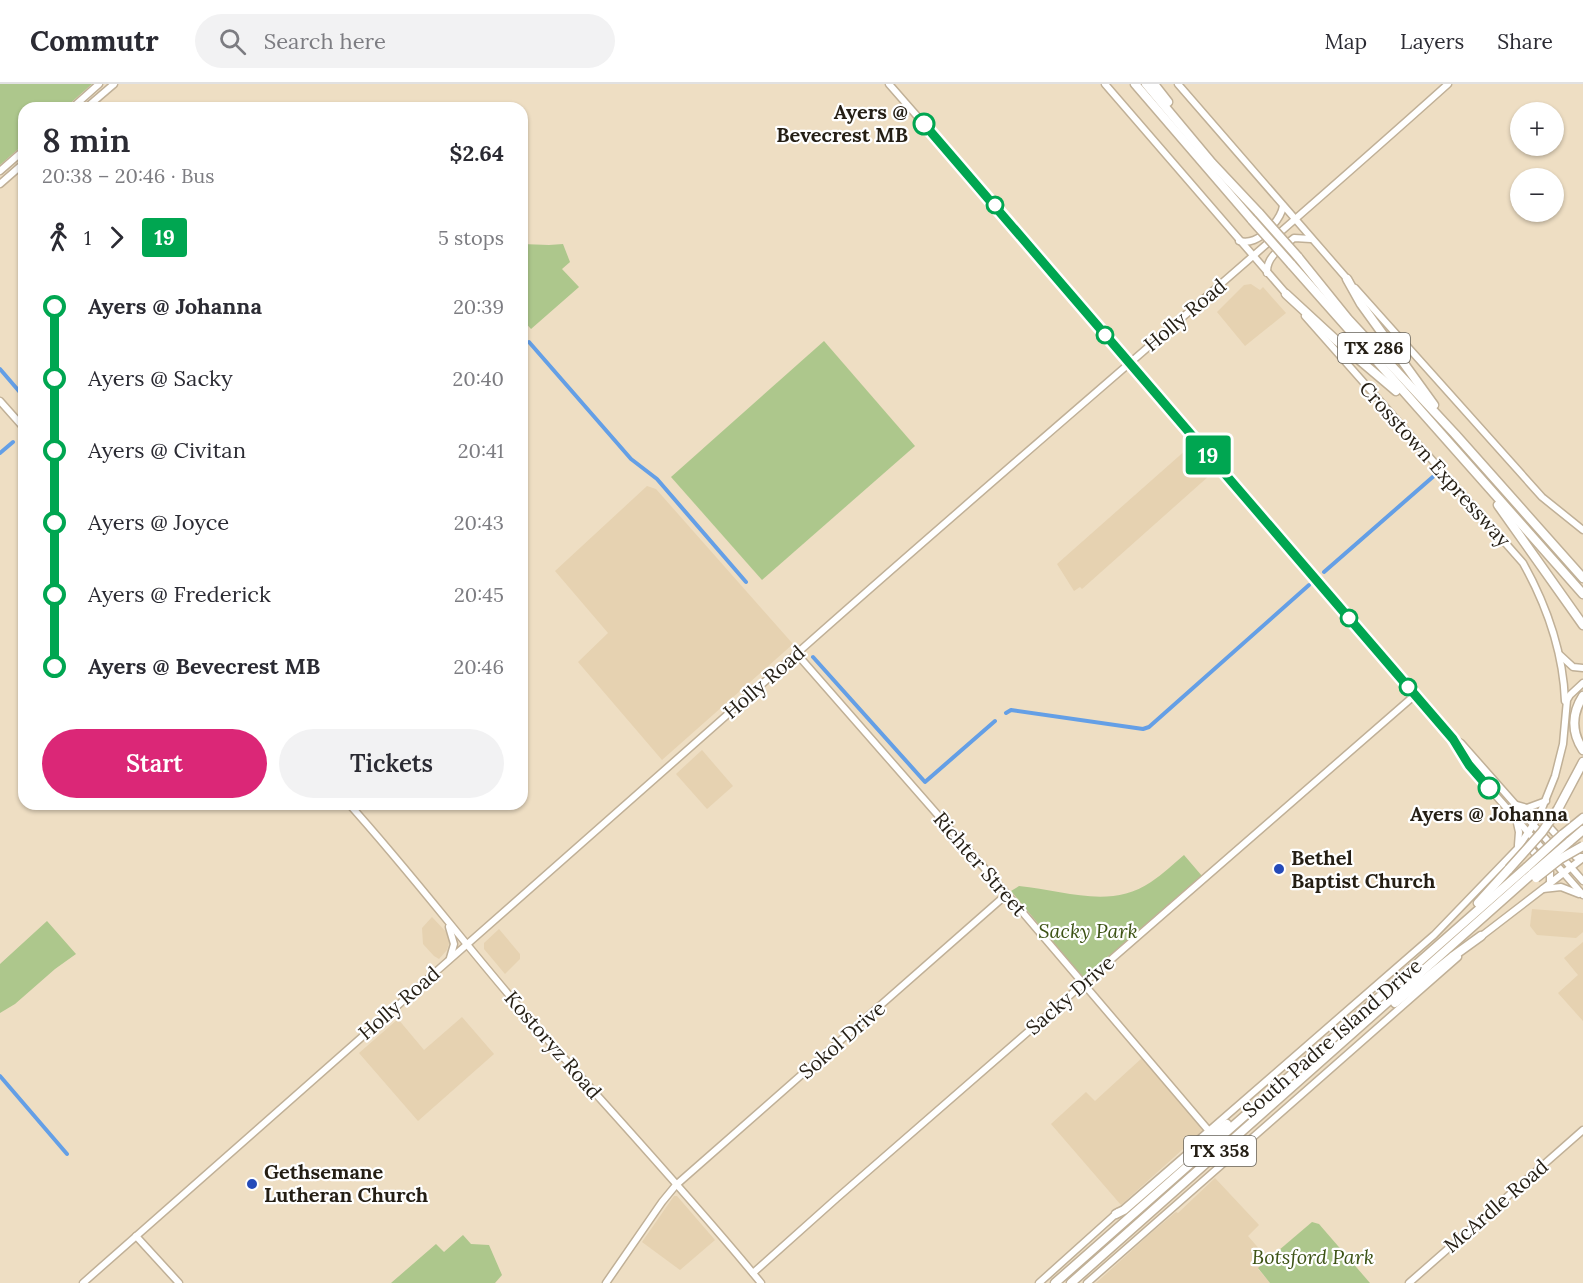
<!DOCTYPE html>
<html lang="en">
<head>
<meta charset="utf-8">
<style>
	:root { --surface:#fff; --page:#f2f2f3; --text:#2b2b33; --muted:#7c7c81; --line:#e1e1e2; --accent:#db2777 }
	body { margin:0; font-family:Lora,serif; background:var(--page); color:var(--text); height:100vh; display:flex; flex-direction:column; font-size:22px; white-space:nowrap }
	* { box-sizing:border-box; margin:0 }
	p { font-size:20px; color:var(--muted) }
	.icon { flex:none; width:33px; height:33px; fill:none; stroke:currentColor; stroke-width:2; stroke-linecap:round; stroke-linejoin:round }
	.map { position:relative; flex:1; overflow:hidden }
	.drawer { position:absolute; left:18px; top:18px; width:510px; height:708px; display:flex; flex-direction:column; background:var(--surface); border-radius:18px; box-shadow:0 2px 4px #0004 }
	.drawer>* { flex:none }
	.badge { padding:0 12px; border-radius:4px; font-size:21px; line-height:39px }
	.fabs { position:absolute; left:1510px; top:18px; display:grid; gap:12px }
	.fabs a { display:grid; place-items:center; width:54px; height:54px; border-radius:50%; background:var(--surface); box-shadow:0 2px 4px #0004; font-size:30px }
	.map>.badge { position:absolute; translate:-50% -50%; box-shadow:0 0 0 3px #fff }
	.legs { display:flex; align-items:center; gap:9px; height:66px; padding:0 24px; font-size:20px }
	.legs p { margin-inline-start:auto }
	.summary { display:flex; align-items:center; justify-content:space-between; height:102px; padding:0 24px }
	h1 { font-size:33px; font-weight:600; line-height:45px }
	.primary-button { display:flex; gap:12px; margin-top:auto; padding:12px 24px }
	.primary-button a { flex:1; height:69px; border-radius:36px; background:var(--accent); color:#fff; font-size:24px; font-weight:600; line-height:69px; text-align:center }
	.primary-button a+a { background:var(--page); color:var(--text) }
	ul { padding:0 24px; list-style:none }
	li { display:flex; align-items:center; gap:21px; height:72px; font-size:22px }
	li i { display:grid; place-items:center; width:9px; height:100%; margin:0 8px; background:currentColor }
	li i::after { content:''; width:15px; height:15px; margin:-8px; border:4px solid; border-radius:50%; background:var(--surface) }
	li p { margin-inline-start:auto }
	li:first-child i { background:linear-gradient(#0000 50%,currentColor 0) }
	li:last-child i { background:linear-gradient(currentColor 50%,#0000 0) }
	header { display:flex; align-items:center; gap:36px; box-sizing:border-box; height:84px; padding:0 30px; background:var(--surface); border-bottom:2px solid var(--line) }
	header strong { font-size:28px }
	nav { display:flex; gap:33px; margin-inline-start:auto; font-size:21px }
	.search { width:420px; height:54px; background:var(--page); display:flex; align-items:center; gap:15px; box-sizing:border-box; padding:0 21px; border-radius:33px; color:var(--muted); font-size:22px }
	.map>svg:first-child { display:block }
	.built { fill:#e6d2b1 }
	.green { fill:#adc78c }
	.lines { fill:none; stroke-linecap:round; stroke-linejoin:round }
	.canal { stroke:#649fe6; stroke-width:4 }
	.secondary-casing { stroke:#c0b097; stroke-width:9 }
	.highway-casing { stroke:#c0b097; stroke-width:11 }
	.secondary { stroke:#fff; stroke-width:6 }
	.highway { stroke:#fff; stroke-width:8 }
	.highway-bridge-casing { stroke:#c0b097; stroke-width:11; stroke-linecap:butt }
	.highway-bridge { stroke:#fff; stroke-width:8 }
	.line-1-casing { stroke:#fff; stroke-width:14 }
	.line-1 { stroke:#00a651; stroke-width:9 }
	.stop-1-dot { fill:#fff; stroke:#00a651; stroke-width:3 }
	.poi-dot { fill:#244ab9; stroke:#fff; stroke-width:2 }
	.labels { text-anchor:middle; stroke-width:4.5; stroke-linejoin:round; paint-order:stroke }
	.shield { fill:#fff; stroke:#66625a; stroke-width:1.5 }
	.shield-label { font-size:18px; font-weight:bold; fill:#241e14 }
	.stop-label { font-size:20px; font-weight:bold; fill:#241e14; stroke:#fff; text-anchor:end }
	.street-label { font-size:20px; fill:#241e14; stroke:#fff }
	.poi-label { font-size:20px; font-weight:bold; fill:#241e14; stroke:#fff; text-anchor:start }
	.park-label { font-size:20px; font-style:italic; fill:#3d5315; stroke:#fff }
</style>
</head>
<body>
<header>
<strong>Commutr</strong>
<div class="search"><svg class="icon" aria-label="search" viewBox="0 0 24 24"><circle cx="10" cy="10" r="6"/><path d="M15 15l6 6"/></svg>Search here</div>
<nav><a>Map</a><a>Layers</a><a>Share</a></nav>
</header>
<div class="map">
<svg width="1583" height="1199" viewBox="0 0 1583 1199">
	<rect width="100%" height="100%" fill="#eedec3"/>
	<g class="built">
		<path d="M1251,200L1260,206L1263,203L1286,229L1245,262L1217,228L1244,201Z"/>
		<path d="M1187,365L1210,391L1082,505L1080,503L1074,507L1057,480Z"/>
		<path d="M647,402L656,405L793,560L662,676L578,578L608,549L555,487Z"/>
		<path d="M702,666L733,702L707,725L676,690Z"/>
		<path d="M1532,825L1583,829V848L1576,854L1537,851L1530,842Z"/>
		<path d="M432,833L448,850L450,856L447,866L439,875L434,872L423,860L422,844Z"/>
		<path d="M499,845L520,870V875L505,890L484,865V859Z"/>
		<path d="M1583,858V937L1558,909L1578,891L1564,874Z"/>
		<path d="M462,933L494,970L418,1037L359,969L398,935L424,966Z"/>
		<path d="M1142,974L1204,1046L1121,1121L1051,1040L1086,1008L1095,1017Z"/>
		<path d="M1215,1094L1259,1141L1248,1152L1268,1175L1258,1185L1270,1199H1096L1151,1149L1176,1128L1178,1129Z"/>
		<path d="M674,1112H677L715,1156L680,1186L642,1158Z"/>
	</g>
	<g class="green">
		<path d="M0,0H92L65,24H24V60L0,81Z"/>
		<path d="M522,160L549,161L563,160L570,178L562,185L579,203L531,245L522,235Z"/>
		<path d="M824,257L915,362L762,496L671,393Z"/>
		<path d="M1184,771L1202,792L1084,895L1011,807L1019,802C1064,806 1110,826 1151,798C1163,790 1173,780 1184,771Z"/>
		<path d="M47,837L76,870L55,885L15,920L0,929V880Z"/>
		<path d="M1312,1138L1319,1140L1370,1199H1270L1258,1184Z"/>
		<path d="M463,1151L471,1160L489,1161L502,1191L495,1199H391L436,1160L444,1168Z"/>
	</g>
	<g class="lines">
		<g class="canal">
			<path d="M529,258L631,375L657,395L746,498"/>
			<path d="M0,285L24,313"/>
			<path d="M0,369L13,358"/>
			<path d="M1324,488L1435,391"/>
			<path d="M813,573L925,698L995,637"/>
			<path d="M1006,629L1011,626L1143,645L1149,643L1309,501"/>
			<path d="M0,992L67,1070"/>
		</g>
		<defs>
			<g id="secondary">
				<path d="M889,0L1008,136L1052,190L1453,655L1469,681L1583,811"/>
				<path d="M1105,0L1289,213"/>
				<path d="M1178,0L1349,197"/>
				<path d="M72,24L99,0"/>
				<path d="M86,24L114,0"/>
				<path d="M0,87L24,66"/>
				<path d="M0,100L24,79"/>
				<path d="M1239,157C1244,158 1249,158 1254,156C1266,151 1281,135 1283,122"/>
				<path d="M1267,189C1266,172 1282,164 1294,154L1311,155"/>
				<path d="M1355,204L1542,413L1583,446"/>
				<path d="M1305,232L1523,479C1547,522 1563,567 1565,617"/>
				<path d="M0,317L24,344"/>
				<path d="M796,569L1007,810L1209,1047"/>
				<path d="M1560,571L1573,583L1583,584"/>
				<path d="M1453,655L1461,659L1553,763"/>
				<path d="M349,720C413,791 470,867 533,939C609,1026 688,1110 761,1199"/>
				<path d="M1517,721L1527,724L1546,717"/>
				<path d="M1542,729L1544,737L1576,773H1583"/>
				<path d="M1517,739L1519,748L1518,761"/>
				<path d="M1526,763L1532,766L1550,788V799"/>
				<path d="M1560,771L1583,797"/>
				<path d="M1543,805L1561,803L1579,810"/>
				<path d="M449,843L454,860L450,874"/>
				<path d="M1479,854L1583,774"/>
				<path d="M1188,1065L1434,851L1517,765L1539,732L1555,692L1563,660L1567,616L1570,611L1583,599"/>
				<path d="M136,1152L179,1199"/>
				<path d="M753,1189L837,1114L1415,611"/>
				<path d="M83,1199C320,989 558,781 795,571C1011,379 1233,193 1448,0"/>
				<path d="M606,1199L662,1118L676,1101L1007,810"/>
				<path d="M1039,1199L1118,1128"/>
				<path d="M1087,1199L1458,873"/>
				<path d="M1409,1199L1583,1046"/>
			</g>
			<g id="highway">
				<path d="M1135,0L1252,136"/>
				<path d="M1146,0L1212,79L1259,129"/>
				<path d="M1154,0L1168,18"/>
				<path d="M1298,173L1348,235L1455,350L1583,494"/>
				<path d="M1291,180L1583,510"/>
				<path d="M1347,195L1361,220L1434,321"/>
				<path d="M1286,210L1337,257L1396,307"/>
				<path d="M1498,421L1583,541"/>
				<path d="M1583,612C1572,629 1571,648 1583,666"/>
				<path d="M1558,725L1583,678"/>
				<path d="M1562,751L1583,734"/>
				<path d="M1569,758L1583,746"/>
				<path d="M1478,819L1509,785"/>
				<path d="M1395,919L1452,873L1481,852"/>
				<path d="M1116,1130L1124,1126L1192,1067L1227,1040"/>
				<path d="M1055,1199L1527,783"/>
				<path d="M1071,1199L1533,789"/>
			</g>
		</defs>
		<use href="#secondary" class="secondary-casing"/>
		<use href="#highway" class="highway-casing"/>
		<use href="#secondary" class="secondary"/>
		<use href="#highway" class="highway"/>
		<defs>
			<g id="highway-bridge">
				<path d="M1259,129L1298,173"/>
				<path d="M1252,136L1291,180"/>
				<path d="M1527,783L1562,751"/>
				<path d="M1509,785L1542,748L1558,725"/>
				<path d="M1533,789L1569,758"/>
				<path d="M1536,794L1560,775L1583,762"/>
			</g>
		</defs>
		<use href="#highway-bridge" class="highway-bridge-casing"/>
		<use href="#highway-bridge" class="highway-bridge"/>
	</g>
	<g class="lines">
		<defs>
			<path id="line-1" d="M924,40L1453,655L1469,681L1489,704"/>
		</defs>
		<use href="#line-1" class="line-1-casing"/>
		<use href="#line-1" class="line-1"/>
	</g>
	<g class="stop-1-dot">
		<circle cx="924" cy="40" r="10"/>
		<circle cx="995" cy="121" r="8"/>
		<circle cx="1105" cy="251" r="8"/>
		<circle cx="1349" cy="534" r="8"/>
		<circle cx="1408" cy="603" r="8"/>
		<circle cx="1489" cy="704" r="10"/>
	</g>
	<g class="poi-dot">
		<circle cx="1279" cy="785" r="6"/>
		<circle cx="252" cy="1100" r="6"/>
	</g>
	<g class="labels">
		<g class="shield">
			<rect x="1338" y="249" width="72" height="30" rx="4.5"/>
			<rect x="1184" y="1052" width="72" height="30" rx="4.5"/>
		</g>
		<g class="shield-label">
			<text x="1374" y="270">TX 286</text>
			<text x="1220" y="1073">TX 358</text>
		</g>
		<g class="stop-label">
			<text x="908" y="35">Ayers @<tspan x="908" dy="23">Bevecrest MB</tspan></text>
			<text x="1489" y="737" text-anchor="middle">Ayers @ Johanna</text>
		</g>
		<g class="street-label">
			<text transform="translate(1185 231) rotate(-40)" y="7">Holly Road</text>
			<text transform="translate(1435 380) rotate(48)" y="7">Crosstown Expressway</text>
			<text transform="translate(764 598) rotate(-41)" y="7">Holly Road</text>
			<text transform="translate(980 780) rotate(49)" y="7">Richter Street</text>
			<text transform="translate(1070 911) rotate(-41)" y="7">Sacky Drive</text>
			<text transform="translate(399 919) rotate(-41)" y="7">Holly Road</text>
			<text transform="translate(1332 954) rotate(-41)" y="7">South Padre Island Drive</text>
			<text transform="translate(842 956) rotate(-41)" y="7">Sokol Drive</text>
			<text transform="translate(553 961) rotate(49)" y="7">Kostoryz Road</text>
			<text transform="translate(1496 1122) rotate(-41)" y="7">McArdle Road</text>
		</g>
		<g class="poi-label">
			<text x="1291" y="781">Bethel<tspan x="1291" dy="23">Baptist Church</tspan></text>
			<text x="264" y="1095">Gethsemane<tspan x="264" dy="23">Lutheran Church</tspan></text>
		</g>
		<g class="park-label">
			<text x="1088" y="854">Sacky Park</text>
			<text x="1313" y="1180">Botsford Park</text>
		</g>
	</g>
</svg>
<div class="fabs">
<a>+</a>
<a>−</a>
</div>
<b class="badge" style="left:1208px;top:371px;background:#00a651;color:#fff">19</b>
<section class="drawer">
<div class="summary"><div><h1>8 min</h1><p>20:38 – 20:46 · Bus</p></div><b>$2.64</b></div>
<div class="legs"><svg class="icon" aria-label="walk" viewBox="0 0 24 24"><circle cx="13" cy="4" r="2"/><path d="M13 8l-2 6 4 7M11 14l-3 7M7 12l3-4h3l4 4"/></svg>1<svg class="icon" aria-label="forward" viewBox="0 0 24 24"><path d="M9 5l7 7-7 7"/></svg><b class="badge" style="background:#00a651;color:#fff">19</b><p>5 stops</p></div>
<ul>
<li><i style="color:#00a651"></i><b>Ayers @ Johanna</b><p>20:39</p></li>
<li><i style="color:#00a651"></i><span>Ayers @ Sacky</span><p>20:40</p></li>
<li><i style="color:#00a651"></i><span>Ayers @ Civitan</span><p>20:41</p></li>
<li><i style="color:#00a651"></i><span>Ayers @ Joyce</span><p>20:43</p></li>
<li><i style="color:#00a651"></i><span>Ayers @ Frederick</span><p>20:45</p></li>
<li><i style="color:#00a651"></i><b>Ayers @ Bevecrest MB</b><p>20:46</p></li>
</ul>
<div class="primary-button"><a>Start</a><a>Tickets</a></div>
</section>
</div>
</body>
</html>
